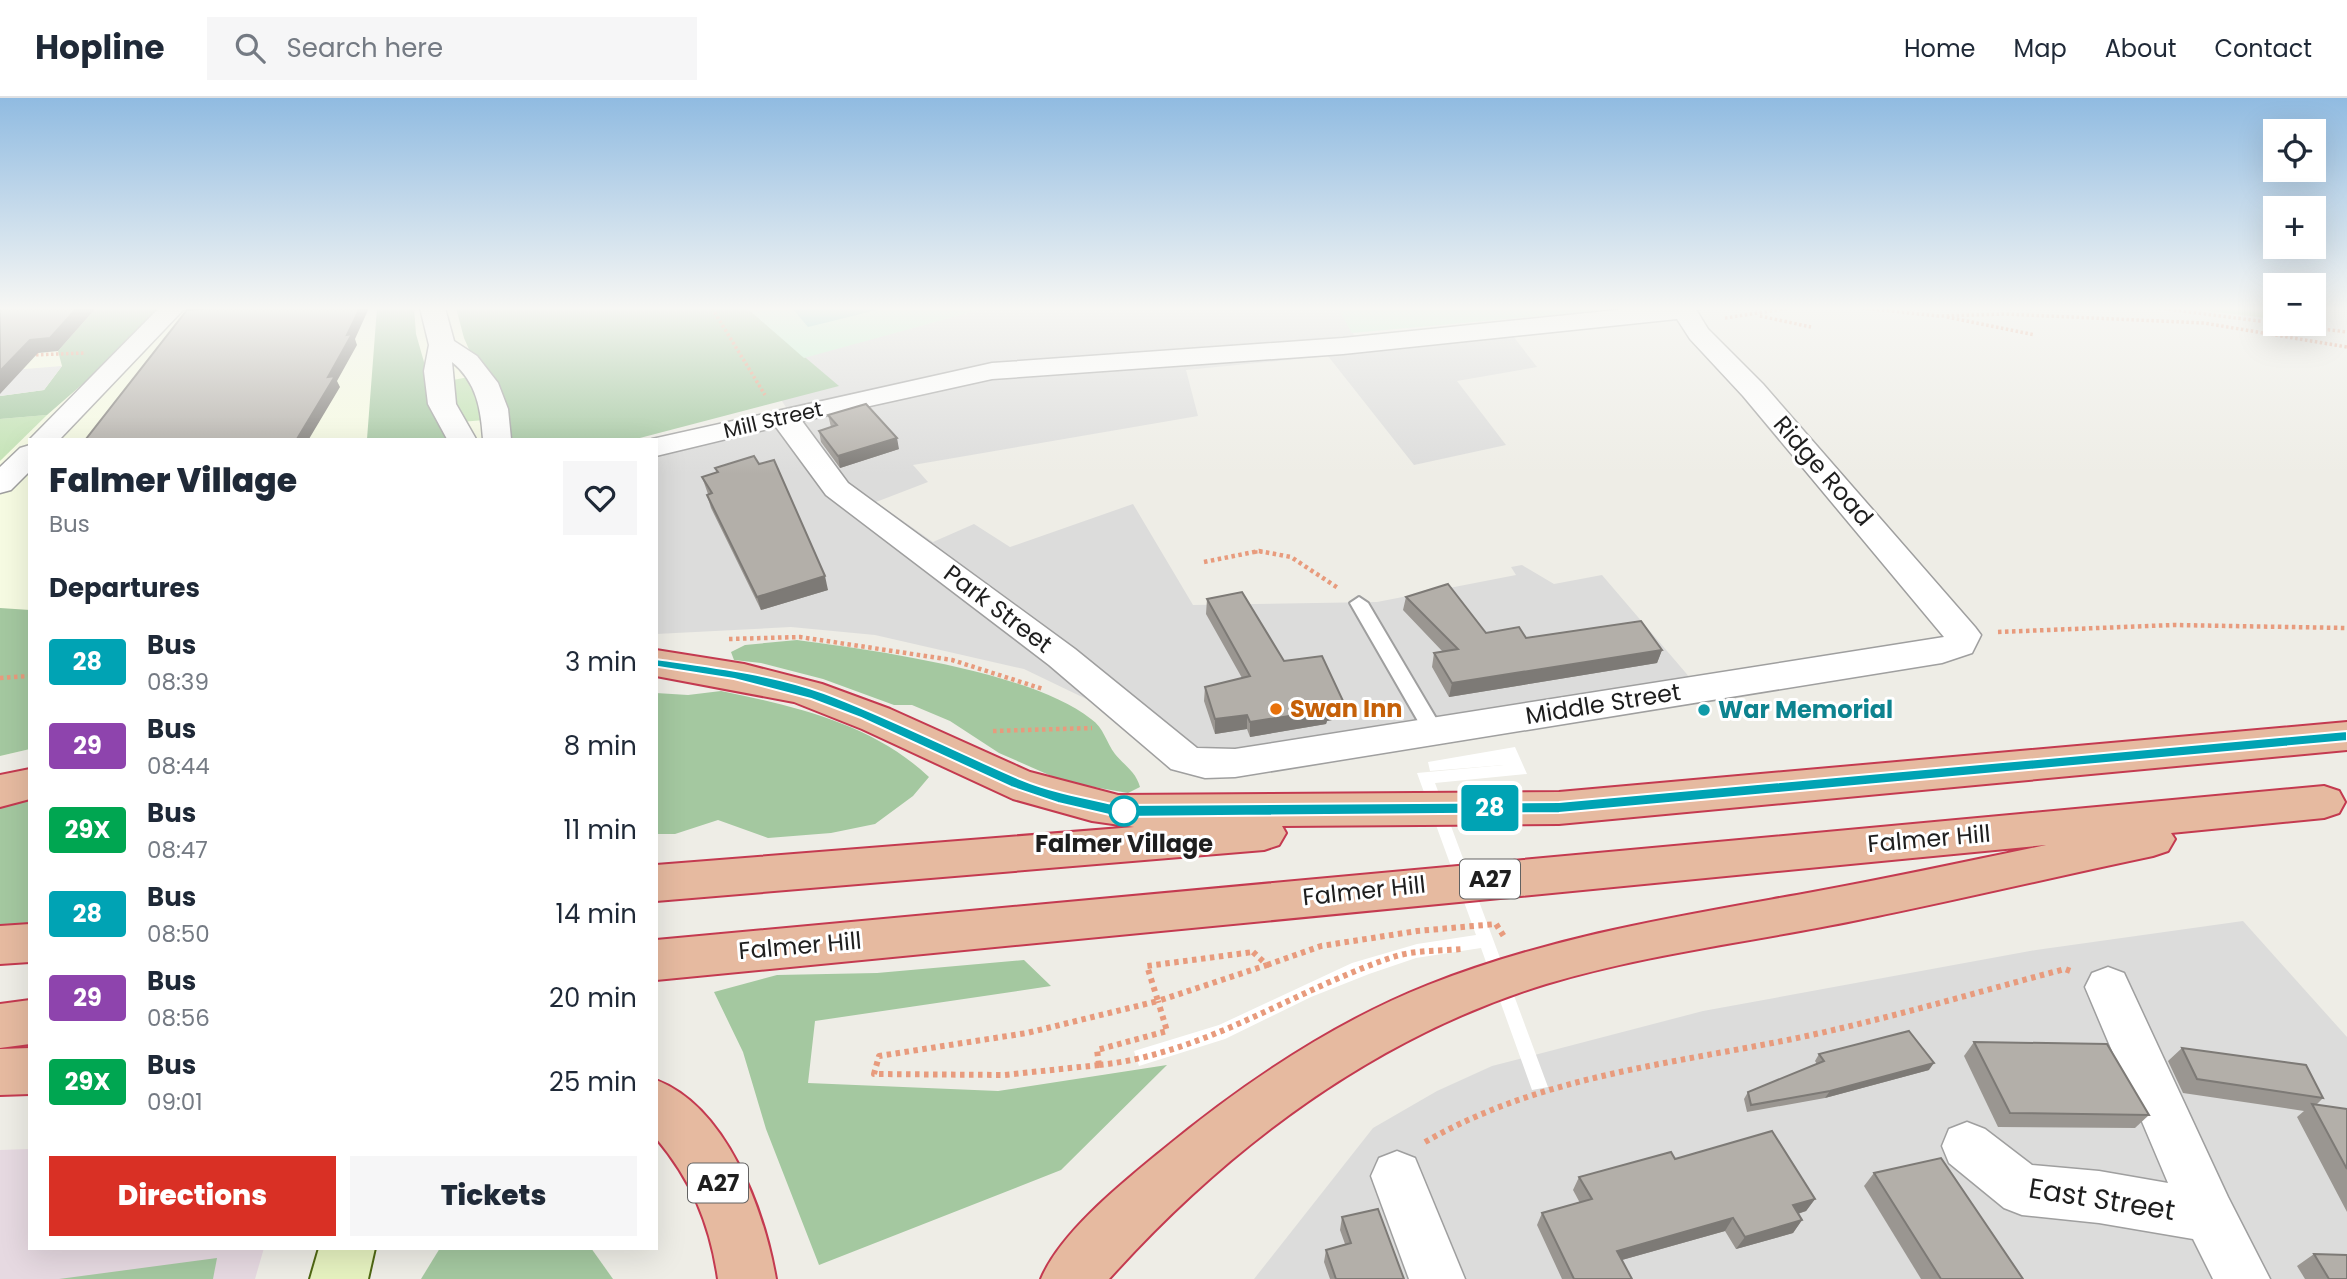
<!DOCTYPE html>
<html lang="en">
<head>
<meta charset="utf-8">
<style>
	:root { --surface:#fff; --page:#f6f6f7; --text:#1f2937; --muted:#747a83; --line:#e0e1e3; --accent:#d93025 }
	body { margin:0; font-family:Poppins,sans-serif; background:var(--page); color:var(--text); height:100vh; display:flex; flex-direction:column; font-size:26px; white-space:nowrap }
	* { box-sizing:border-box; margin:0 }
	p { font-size:23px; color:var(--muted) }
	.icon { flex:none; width:38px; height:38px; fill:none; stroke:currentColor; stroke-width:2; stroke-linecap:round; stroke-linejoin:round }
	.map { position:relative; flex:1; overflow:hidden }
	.details { position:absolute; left:28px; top:340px; width:630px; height:812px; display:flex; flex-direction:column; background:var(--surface); border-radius:0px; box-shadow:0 7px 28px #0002 }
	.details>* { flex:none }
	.badge { padding:0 14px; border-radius:5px; font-size:24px; line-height:46px }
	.tools { position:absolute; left:2263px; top:21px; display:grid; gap:14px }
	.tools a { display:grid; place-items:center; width:63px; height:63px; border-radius:0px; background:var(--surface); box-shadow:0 7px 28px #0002; font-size:35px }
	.map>.badge { position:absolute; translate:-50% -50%; box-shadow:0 0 0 4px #fff }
	h2 { padding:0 21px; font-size:26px; line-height:63px }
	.round { display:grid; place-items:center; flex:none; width:74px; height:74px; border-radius:0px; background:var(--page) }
	.summary { display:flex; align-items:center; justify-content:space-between; height:119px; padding:0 21px }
	h1 { font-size:33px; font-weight:800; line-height:52px }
	.primary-button { display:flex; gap:14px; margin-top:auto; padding:14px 21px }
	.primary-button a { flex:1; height:80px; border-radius:0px; background:var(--accent); color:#fff; font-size:28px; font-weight:800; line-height:80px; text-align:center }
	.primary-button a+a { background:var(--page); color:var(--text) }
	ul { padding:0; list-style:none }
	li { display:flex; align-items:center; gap:21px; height:84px; padding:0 21px }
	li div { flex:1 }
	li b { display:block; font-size:26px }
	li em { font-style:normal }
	li .badge { min-width:77px; font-weight:700; text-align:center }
	header { display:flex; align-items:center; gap:42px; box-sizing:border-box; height:98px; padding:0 35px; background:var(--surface); border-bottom:2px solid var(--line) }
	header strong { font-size:33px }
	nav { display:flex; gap:38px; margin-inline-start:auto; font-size:24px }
	.search { width:490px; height:63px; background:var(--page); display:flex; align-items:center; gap:18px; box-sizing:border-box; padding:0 24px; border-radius:0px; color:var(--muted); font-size:26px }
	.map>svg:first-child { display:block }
	.residential { fill:#dcdcdb }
	.industrial { fill:#e6d9e1 }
	.education { fill:#f6fbe2 }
	.grass { fill:#c1e2b2 }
	.forest { fill:#a4c8a0 }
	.park { fill:#c8f3d3 }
	.pitch { fill:#8ed3c5 }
	.parking { fill:#e2e2e2 }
	.pier { fill:#fff }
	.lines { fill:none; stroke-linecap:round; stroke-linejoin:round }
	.service-casing { stroke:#9f9f9f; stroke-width:4 }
	.minor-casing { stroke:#9f9f9f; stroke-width:3 }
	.secondary-casing { stroke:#4f6813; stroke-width:4 }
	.trunk-casing { stroke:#c43a50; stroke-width:4 }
	.path-far2 { stroke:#e89b7d; stroke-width:3.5; stroke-dasharray:2.5 2.5; stroke-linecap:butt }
	.path-far1 { stroke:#e89b7d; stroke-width:4.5; stroke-dasharray:3.5 3.5; stroke-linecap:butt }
	.path { stroke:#e89b7d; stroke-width:6; stroke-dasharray:4.5 4.5; stroke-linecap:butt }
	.service { fill:#fff; fill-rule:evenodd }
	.minor { fill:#fff; fill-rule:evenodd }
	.secondary { fill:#e6f2c0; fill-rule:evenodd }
	.trunk { fill:#e6baa0; fill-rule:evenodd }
	.wall { fill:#9a9691 }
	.shaded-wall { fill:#7d7a76 }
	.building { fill:#b3afa9; stroke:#7d7a76; stroke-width:2 }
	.line { fill:#00a3b4; stroke:#fff; stroke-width:2 }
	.food-dot { fill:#e8710a; stroke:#fff; stroke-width:2.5 }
	.culture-dot { fill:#0f9aa8; stroke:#fff; stroke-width:2.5 }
	.stop-dot { fill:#fff; stroke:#00a3b4; stroke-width:3.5 }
	.labels { text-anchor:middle; stroke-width:6; stroke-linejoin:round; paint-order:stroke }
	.far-street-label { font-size:21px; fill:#1e1e1e; stroke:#fff }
	.shield { fill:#fff; stroke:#626262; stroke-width:2 }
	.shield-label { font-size:23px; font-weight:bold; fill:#1e1e1e }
	.street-label { font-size:24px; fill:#1e1e1e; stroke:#fff }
	.food-label { font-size:24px; font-weight:bold; fill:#c56008; stroke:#fff; text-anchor:start }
	.culture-label { font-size:24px; font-weight:bold; fill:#0d838f; stroke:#fff; text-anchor:start }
	.stop-label { font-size:24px; font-weight:bold; fill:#1e1e1e; stroke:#fff }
	.near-street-label { font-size:28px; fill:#1e1e1e; stroke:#fff }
</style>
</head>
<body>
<header>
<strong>Hopline</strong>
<div class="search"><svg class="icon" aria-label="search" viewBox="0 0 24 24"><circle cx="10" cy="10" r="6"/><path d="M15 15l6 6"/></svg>Search here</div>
<nav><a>Home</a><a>Map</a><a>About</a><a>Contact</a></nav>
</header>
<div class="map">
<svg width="2347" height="1181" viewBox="0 0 2347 1181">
	<rect width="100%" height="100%" fill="#eeede6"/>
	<g class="residential">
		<path d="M986,210H1338L1364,254L1513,238L1537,269L1457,283L1506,347L1414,367L1328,258L1186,272L1198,318L913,367L928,384L876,404L933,444L974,426L1010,449L1133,406L1193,507L1377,504L1516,477L1511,469L1522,467L1554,486L1602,477L1691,581L1211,661L1024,571L875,537L791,529L656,536V359L794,322L782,303L783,296L764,270Z"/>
		<path d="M2243,823L2347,939V1181H1254L1373,1030L1437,993L1492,968L1703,913L2036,852Z"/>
	</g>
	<path class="industrial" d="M30,1051V1150H264L255,1181H0V1052Z"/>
	<path class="education" d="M0,210H604L464,240L509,341H30V651L0,658Z"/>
	<g class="grass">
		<path d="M2183,210H2275V221Z"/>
		<path d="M474,278L484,322L461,324L453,312V282Z"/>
		<path d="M47,317L0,363V321Z"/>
	</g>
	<g class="forest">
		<path d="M96,210H161L124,250L47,317L0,321V298L44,292L62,268L58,253Z"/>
		<path d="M377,210H414L416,236L446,341H367Z"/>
		<path d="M456,210H747L839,288L636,341H509L464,240Z"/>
		<path d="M0,510L30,512V651L0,658Z"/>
		<path d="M797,542C874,552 1032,574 1091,621C1104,630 1106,644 1115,656C1125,668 1136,674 1140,689L1128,695L1065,684L999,655L950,623L912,607H894L823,581L761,565L734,562L731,554L745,547Z"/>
		<path d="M721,593C795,608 873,626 929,679L913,698L875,726L831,735L768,740L718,722L675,736H656V595L688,597Z"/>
		<path d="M30,697V827L0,830V704Z"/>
		<path d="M1024,862L1051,888L815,923L808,985L998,993L1167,967L1061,1072L819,1167L766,1031L743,954L714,894L777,877L877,875Z"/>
		<path d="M440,1150H591L613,1181H421Z"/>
		<path d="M217,1160L213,1181H59Z"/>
	</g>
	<g class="park">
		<path d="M747,210H986L804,260Z"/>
		<path d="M1338,210H1617L1618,211L1352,235Z"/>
	</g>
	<path class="pitch" d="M792,210H885L808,229Z"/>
	<path class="parking" d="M62,268L44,292L0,298V273Z"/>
	<path class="pier" d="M1515,649L1527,676L1435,685L1548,989L1532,992L1481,850L1416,860L1369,876L1311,899L1225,941L1139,968L1134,953L1219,927L1352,865L1417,846L1476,837L1417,675L1504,667L1430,673L1428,664Z"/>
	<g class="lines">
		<defs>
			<path id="service" d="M1359,499L1368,505L1440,627L1443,632L1440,637H1426L1350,505Z"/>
			<g id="minor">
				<path d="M159,210H185L60,341H30Z"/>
				<path d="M420,210H445L454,243L477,258L498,285L508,311L511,341H483C481,312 477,284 452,264L456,306L476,341H447L428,306L424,273L429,247Z"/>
				<path d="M1636,210H1695L1708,231L1763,286L1975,529L1981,537L1972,555L1942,565L1235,679L1205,680L1171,671L1049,567L826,397L776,329L656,358V341H652L992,265L1343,240ZM1677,221L1690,241L1743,298L1944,539L1235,651L1197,650L1075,551L848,385L802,323L992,281L1343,256Z"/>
				<path d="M30,347V373L11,392L0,395V369L20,350Z"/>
				<path d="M2108,869L2124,875L2228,1099L2270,1181H2213L2193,1141L2099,1125L2022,1117L2004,1110L1949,1065L1942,1048L1949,1031L1967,1024L1985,1031L2032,1067L2099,1073L2168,1085L2085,889L2092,875Z"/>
				<path d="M1397,1053L1415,1060L1465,1181H1409L1371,1078L1379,1060Z"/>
			</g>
			<path id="secondary" d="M319,1150H375L368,1181H310Z"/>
			<g id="trunk">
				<path d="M656,552L744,566L822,586L890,611L1030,674L1118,697L1559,694L2347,624V652L1559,726L1282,728L1286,735L1279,747L1264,752L656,803V767L1134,729L1092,723L1013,701L862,631L794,604L656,578Z"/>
				<path d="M30,671V701L0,709V677Z"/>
				<path d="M2324,688L2339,693L2345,704L2339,715L2324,720L2171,735L2175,741L2168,753L2153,758C2053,779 1953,803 1853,823C1750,844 1646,856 1546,886C1374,939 1228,1049 1109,1181H1041C1060,1135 1121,1086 1160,1054C1241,987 1330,926 1428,887C1555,837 1680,818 1813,794C1891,780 1968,763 2046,747L656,882V842Z"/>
				<path d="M30,826V864L0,866V828Z"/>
				<path d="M30,902V946L0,950V906Z"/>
				<path d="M30,950V996L0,997V951Z"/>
				<path d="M656,982C727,1009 764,1112 776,1181H718C710,1126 692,1083 656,1040Z"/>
			</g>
		</defs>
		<use href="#service" class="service-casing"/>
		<use href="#minor" class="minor-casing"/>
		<use href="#secondary" class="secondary-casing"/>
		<use href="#trunk" class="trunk-casing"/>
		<g class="path-far2">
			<path d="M712,210L765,297"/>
			<path d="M1862,210L1939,218L2005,216L2204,225L2347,249"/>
			<path d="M2159,210L2275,225"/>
			<path d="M1760,218L1811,229"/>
			<path d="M1947,219L2035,237"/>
			<path d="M1725,220L1790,210"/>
			<path d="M2283,226L2347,234"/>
			<path d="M31,257L85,255"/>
			<path d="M1255,454H1264"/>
		</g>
		<g class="path-far1">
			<path d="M1204,464L1259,453L1291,459L1338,490"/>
			<path d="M1998,534L2173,527L2347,530"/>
			<path d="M729,541L800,539L952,562L1043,591"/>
			<path d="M0,580L30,578"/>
			<path d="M993,633L1092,630"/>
		</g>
		<g class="path">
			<path d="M1253,854L1267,867L1158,903L1147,868Z"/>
			<path d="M1267,867L1321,848L1417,833L1496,826L1505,840"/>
			<path d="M1099,967L1004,977L874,976L879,958L1027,935L1158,903"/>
			<path d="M1099,967L1097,952L1167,933L1158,903"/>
			<path d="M1099,967C1205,956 1294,892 1393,859C1414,852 1440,853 1462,851"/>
			<path d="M1425,1044C1542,977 1673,966 1802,939C1891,920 1977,894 2065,871L2073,874"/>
		</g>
		<use href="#service" class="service"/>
		<use href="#minor" class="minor"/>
		<use href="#secondary" class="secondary"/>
		<use href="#trunk" class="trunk"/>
	</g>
	<g class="wall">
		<path d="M828,317L899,351L840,370L821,344L819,333L831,329Z"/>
		<path d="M715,370L828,492L761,512L711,410L707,397L708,396L702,379L717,375Z"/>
		<path d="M1406,499L1486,535L1526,540L1662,552L1657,565L1449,599L1432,569L1434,555L1443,554L1403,512Z"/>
		<path d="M1207,501L1284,563L1344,605L1342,620L1327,623L1326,626L1250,639L1247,631L1215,636L1204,603L1205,589L1242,580L1206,516Z"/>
		<path d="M1974,944L2149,1017L2135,1030L1998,1029L1964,958Z"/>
		<path d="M2182,950L2323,1000L2316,1007L2347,1011V1114L2297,1019L2304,1013L2183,995L2168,963Z"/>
		<path d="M1819,956L1929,972L1825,1000L1747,1014L1744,1001L1748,994L1817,966L1815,963Z"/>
		<path d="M1675,1061L1815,1101L1806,1113L1798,1116L1802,1122L1793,1135L1736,1151L1725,1133L1622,1162L1632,1181H1562L1537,1127L1542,1115L1580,1105L1573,1092L1579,1079Z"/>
		<path d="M1874,1075L2023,1181H1921L1864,1088Z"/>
		<path d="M1342,1119L1404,1181H1330L1324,1164L1326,1152L1345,1146L1340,1132Z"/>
		<path d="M2314,1156L2347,1181H2305L2297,1168Z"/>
	</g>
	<g class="shaded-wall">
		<path d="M77,210H96L58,253L38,255L0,296V273L30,242Z"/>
		<path d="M360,210H369L355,241L357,247L337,283L340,289L309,341H297L328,279Z"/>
		<path d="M897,340L899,351L840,370L838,358Z"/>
		<path d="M825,478L828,492L761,512L757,499Z"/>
		<path d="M1662,552L1657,565L1449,599L1452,585Z"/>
		<path d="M1344,605L1342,620L1327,623L1326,626L1250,639V624Z"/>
		<path d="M1247,617V631L1215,636V621Z"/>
		<path d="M1934,965L1929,972L1825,1000L1830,993Z"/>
		<path d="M1815,1101L1806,1113L1783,1120L1793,1107Z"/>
		<path d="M1733,1120L1725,1133L1611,1165L1617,1153Z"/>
		<path d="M1802,1122L1793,1135L1736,1151L1745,1139Z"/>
	</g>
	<g class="building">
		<path d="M0,210H77L50,240L30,242L0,273Z"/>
		<path d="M211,210H360L347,237L352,236L328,279L335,278L297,341H86L187,212Z"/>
		<path d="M866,306L897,340L838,358L819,333L837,327L828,317Z"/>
		<path d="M754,358L759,366L774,362L825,478L757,499L707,397L712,395L702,379L718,374L715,370Z"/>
		<path d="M1448,486L1486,535L1519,529L1526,540L1641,523L1662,552L1452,585L1434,555L1458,551L1406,499Z"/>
		<path d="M1242,494L1284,563L1322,558L1344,605L1327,609L1328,612L1250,624L1247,617L1215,621L1205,589L1250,578L1207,501Z"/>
		<path d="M1909,933L1934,965L1830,993L1751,1007L1748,994L1824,963L1819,956Z"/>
		<path d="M1974,944L2107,946L2149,1017L2010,1015Z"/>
		<path d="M2182,950L2306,967L2323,1000L2197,981Z"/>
		<path d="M2312,1006L2347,1011V1071Z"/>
		<path d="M1772,1033L1815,1101L1793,1107L1802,1122L1745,1139L1733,1120L1617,1153L1632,1181H1574L1542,1115L1592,1101L1579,1079L1671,1054L1675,1061Z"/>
		<path d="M1941,1060L2023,1181H1941L1874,1075Z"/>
		<path d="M1378,1111L1404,1181H1336L1326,1152L1351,1145L1342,1119Z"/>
		<path d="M2314,1156L2347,1157V1181H2329Z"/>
	</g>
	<linearGradient id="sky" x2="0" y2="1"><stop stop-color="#90bbe1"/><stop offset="0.56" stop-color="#f7f7f4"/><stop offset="1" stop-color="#f7f7f4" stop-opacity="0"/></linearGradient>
	<rect width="2347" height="376" fill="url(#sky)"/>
	<path class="line" d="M656,561C712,569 770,576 824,595C891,620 954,653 1020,681C1051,694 1085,700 1118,707L1559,704L2347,633V643L1559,715L1118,719L1058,705L1011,689L861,620L811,601L734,581L652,568V562Z"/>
	<circle class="food-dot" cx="1276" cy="611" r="7"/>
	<circle class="culture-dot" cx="1704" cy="612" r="7"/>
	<circle class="stop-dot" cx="1124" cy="713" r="14"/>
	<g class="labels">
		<g class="far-street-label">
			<text transform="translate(773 322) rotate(-13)" y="7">Mill Street</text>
		</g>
		<g class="shield">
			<rect x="1460" y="761.5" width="60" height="39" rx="5"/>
			<rect x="688" y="1065.5" width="60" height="39" rx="5"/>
		</g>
		<g class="shield-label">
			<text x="1490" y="789">A27</text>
			<text x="718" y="1093">A27</text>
		</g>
		<g class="street-label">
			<text transform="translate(1823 373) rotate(49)" y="8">Ridge Road</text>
			<text transform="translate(998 511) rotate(37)" y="8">Park Street</text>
			<text transform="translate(1603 606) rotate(-9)" y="8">Middle Street</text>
			<text transform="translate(1929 741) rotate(-5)" y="8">Falmer Hill</text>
			<text transform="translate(1364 793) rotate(-6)" y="8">Falmer Hill</text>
			<text transform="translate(800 848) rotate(-5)" y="8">Falmer Hill</text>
		</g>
		<g class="food-label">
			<text x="1290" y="619">Swan Inn</text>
		</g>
		<g class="culture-label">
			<text x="1718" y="620">War Memorial</text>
		</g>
		<g class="stop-label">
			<text x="1124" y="754">Falmer Village</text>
		</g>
		<g class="near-street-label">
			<text transform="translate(2102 1101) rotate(9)" y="10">East Street</text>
		</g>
	</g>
</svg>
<div class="tools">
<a><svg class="icon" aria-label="locate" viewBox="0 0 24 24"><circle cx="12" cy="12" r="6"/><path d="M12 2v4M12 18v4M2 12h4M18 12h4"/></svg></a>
<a>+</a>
<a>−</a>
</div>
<b class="badge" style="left:1490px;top:710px;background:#00a3b4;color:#fff">28</b>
<section class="details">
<div class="summary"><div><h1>Falmer Village</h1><p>Bus</p></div><a class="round"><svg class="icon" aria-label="heart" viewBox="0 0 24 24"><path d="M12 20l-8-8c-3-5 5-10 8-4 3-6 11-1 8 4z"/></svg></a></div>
<h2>Departures</h2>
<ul>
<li><span class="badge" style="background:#00a3b4;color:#fff">28</span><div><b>Bus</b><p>08:39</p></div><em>3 min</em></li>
<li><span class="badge" style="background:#8e44ad;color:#fff">29</span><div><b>Bus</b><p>08:44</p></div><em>8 min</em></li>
<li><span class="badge" style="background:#00a651;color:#fff">29X</span><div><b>Bus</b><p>08:47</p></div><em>11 min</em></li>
<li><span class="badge" style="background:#00a3b4;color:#fff">28</span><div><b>Bus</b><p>08:50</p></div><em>14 min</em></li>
<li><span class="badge" style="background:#8e44ad;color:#fff">29</span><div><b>Bus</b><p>08:56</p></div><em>20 min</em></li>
<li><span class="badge" style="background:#00a651;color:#fff">29X</span><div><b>Bus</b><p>09:01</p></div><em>25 min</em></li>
</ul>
<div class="primary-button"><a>Directions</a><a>Tickets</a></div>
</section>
</div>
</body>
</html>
